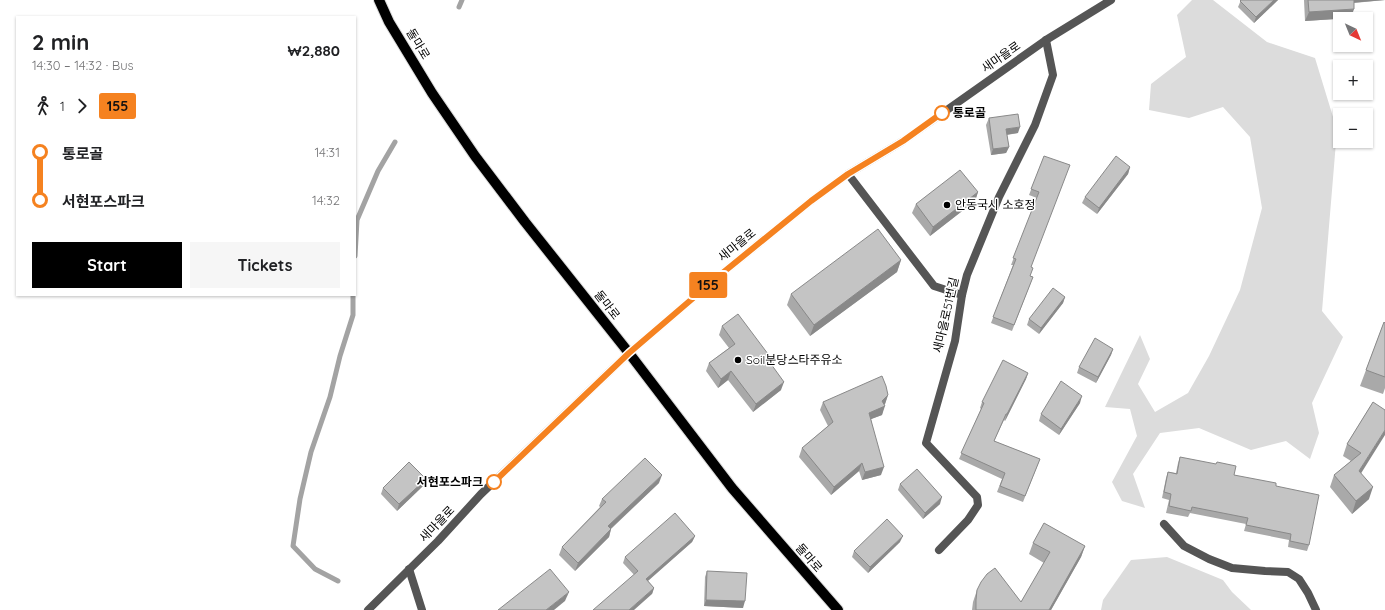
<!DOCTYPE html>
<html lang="en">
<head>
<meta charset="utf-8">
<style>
	:root { --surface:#fff; --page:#f6f6f6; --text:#202124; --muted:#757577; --accent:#000 }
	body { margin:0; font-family:Quicksand,"Noto Sans KR",sans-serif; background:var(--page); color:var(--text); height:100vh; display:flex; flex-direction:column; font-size:15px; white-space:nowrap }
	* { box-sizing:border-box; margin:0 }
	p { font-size:13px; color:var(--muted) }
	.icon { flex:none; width:22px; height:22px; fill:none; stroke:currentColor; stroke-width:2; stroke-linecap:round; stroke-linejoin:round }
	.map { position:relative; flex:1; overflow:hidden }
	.details { position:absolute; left:16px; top:16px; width:340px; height:280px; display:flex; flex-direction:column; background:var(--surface); border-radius:0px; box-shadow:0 1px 3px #0004 }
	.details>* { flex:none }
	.badge { padding:0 8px; border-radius:3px; font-size:14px; line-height:26px }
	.needle { width:26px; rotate:137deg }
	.tools { position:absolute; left:1333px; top:12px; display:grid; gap:8px }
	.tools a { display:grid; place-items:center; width:40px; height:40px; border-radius:0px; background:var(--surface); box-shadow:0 1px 3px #0004; font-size:20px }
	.map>.badge { position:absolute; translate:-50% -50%; box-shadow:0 0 0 2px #fff }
	.legs { display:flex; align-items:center; gap:6px; height:44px; padding:0 16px; font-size:13px }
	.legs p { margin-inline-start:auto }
	.head { display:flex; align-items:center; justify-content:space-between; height:68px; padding:0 16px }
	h1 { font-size:22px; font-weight:800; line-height:30px }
	.action { display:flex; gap:8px; margin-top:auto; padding:8px 16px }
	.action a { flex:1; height:46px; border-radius:0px; background:var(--accent); color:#fff; font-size:16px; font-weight:800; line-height:46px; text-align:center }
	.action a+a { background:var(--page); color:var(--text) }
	ul { padding:0 16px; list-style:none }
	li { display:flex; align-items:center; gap:14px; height:48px; font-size:15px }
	li i { display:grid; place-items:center; width:6px; height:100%; margin:0 5px; background:currentColor }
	li i::after { content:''; width:10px; height:10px; margin:-5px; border:3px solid; border-radius:50%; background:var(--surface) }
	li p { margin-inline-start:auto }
	li:first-child i { background:linear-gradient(#0000 50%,currentColor 0) }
	li:last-child i { background:linear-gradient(currentColor 50%,#0000 0) }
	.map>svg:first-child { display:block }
	.green { fill:#dcdcdc }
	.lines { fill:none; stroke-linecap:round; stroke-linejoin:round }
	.stream { stroke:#a3a3a3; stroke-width:5 }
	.primary-casing { stroke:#dbdbdb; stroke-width:12 }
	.minor { stroke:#555; stroke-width:8 }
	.tertiary { stroke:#555; stroke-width:8 }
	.primary { stroke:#000; stroke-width:10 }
	.wall { fill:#a9a9a9 }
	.shaded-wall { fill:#898989 }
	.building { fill:#c4c4c4; stroke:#898989 }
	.line-1-casing { stroke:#fff; stroke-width:9 }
	.line-1 { stroke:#f58220; stroke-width:6 }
	.stop-1-dot { fill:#fff; stroke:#f58220; stroke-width:2 }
	.poi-dot { fill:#000; stroke:#fff; stroke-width:1.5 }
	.labels { text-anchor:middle; stroke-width:3; stroke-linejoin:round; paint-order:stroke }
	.street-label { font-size:12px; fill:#000; stroke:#fff }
	.stop-label { font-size:12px; font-weight:bold; fill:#000; stroke:#fff; text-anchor:start }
	.poi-label { font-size:12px; fill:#000; stroke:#fff; text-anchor:start }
</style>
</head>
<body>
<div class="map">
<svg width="1385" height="610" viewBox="0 0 1385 610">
	<rect width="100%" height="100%" fill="#fff"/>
	<g class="green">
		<path d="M1192,0H1213L1267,42L1315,58L1337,130L1322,311L1343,337L1312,403L1319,433L1310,459L1286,441L1251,450L1199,428L1160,433L1133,474L1145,508L1122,501L1112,482L1137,436L1130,409L1105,407L1140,335L1150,359L1138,384L1155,412L1188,393L1209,356L1240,290L1262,208L1250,137L1223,107L1189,118L1149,110L1151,84L1186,57L1177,15Z"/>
		<path d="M1167,557L1223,580L1232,592L1251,610H1101L1103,600L1131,560Z"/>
	</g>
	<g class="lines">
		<g class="stream">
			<path d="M459,7L462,0"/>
			<path d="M355,256L357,220L378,171L395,142"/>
			<path d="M338,581L315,569L293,546L300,499L311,452L330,397L340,356L353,315V295"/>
		</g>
		<defs>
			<path id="primary" d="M379,0L389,22L432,93L475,156L525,222L629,353L732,488L838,610"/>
		</defs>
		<use href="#primary" class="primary-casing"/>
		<g class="minor">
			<path d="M848,174L934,286L962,295"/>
			<path d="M1164,524L1184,546L1209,559L1232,568L1265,571L1288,572L1299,579L1308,593L1316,610"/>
			<path d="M939,550L968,520L978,505L977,497L926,443L955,341L962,295L967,275L999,197L1035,125L1053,75L1046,40"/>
			<path d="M409,569L422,610"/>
		</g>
		<path class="tertiary" d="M368,610L438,541L481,494L629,353L720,275L811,201L848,174L903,141L1046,40L1111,0"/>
		<use href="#primary" class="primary"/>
	</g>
	<g class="wall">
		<path d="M1241,0H1278L1254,23L1238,7Z"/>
		<path d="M1304,0H1385L1354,3L1351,18L1305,21Z"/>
		<path d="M989,118L1018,133L1007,135L1009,147L1006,153L991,155L986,125Z"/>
		<path d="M1044,156L1030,276L1033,277L1012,331L991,323L1013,265H1011L1037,198L1029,195Z"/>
		<path d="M1130,167L1128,174L1097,214L1082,203L1085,197Z"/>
		<path d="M978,192L975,201L930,236L912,213L916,204Z"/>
		<path d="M901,260L897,272L810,336L787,305L791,294Z"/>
		<path d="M1065,297L1063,303L1039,334L1027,325L1029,319Z"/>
		<path d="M1384,322L1385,323V388L1383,394L1360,386Z"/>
		<path d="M722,326L774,362L773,366L781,390L753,412L728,380L718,388L706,371L709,363L729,348L719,335Z"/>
		<path d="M1113,349L1111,355L1096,383L1077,373L1079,367Z"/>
		<path d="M1028,373L1026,379L1005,421L1004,420L994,441L1040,459L1023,502L997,492L1002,479L959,459L981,409L980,408L982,402Z"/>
		<path d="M888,395L885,404L884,405L882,415L871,419L881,475L862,480L859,471L831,495L799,457L802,448L828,426L820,410L823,402Z"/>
		<path d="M1373,402L1361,473L1369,499L1352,514L1330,487L1334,475L1351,461L1343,456L1347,444Z"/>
		<path d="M1080,403L1059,435L1039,421L1041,414Z"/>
		<path d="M1180,457L1234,475L1276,486L1309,545L1307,551L1288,547L1289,540L1244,531L1246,524L1190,513L1188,517L1166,513L1169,500L1162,498L1166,478L1168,472L1176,473L1178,463Z"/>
		<path d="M659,483L611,529L609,537L575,571L559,555L562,547L600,507L599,506L602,499Z"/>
		<path d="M900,484L940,504L923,519L898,490Z"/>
		<path d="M424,485L397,511L381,494L383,488Z"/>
		<path d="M695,536L692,542L648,581L654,588L652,594L623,563L625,557Z"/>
		<path d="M900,542L868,573L852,557L854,551Z"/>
		<path d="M1033,543L1085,546L1081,557L1051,610H972L973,602L977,590L1021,602L1044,563L1029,554Z"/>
		<path d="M707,571L743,608L704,606L705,577Z"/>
	</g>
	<g class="shaded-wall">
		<path d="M1274,0H1278L1254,23L1256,17Z"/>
		<path d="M1351,0H1385L1350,3Z"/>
		<path d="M1354,9L1351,18L1305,21L1309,12Z"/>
		<path d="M1020,127L1018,133L1004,135L1006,129Z"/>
		<path d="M1009,147L1006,153L991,155L993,149Z"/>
		<path d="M1130,167L1128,174L1097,214L1099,208Z"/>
		<path d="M978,192L975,201L930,236L933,227Z"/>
		<path d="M901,260L897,272L810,336L814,325Z"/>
		<path d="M1065,297L1063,303L1039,334L1041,328Z"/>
		<path d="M1113,349L1111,355L1096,383L1098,377Z"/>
		<path d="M731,371L728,380L718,388L721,379Z"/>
		<path d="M1028,373L1026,379L1005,421L1007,414Z"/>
		<path d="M784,382L781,390L753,412L756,404Z"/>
		<path d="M888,395L885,404L880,408L885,406L882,415L866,421L869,413Z"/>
		<path d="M1082,396L1080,403L1059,435L1061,429Z"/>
		<path d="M1385,430V435L1355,483L1359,471Z"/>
		<path d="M862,463L859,471L831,495L834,487Z"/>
		<path d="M884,467L881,475L862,480L865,472Z"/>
		<path d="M662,475L659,483L605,534L608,526Z"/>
		<path d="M426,479L424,485L397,511L399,504Z"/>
		<path d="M1373,487L1369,499L1352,514L1356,501Z"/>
		<path d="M942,497L940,504L923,519L925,513Z"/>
		<path d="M611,529L609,537L575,571L578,563Z"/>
		<path d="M695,536L692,542L643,585L646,579Z"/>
		<path d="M903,536L900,542L868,573L870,567Z"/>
		<path d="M1085,546L1081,557L1051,610H1049Z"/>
		<path d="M654,588L652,594L634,610H629Z"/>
		<path d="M569,592L565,601L554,610H546Z"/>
		<path d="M706,600L745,601L743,608L704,606Z"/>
	</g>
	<g class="building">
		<path d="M1241,0H1274L1256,17L1240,1Z"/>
		<path d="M1308,0H1354V9L1309,12Z"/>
		<path d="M1018,114L1020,127L1006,129L1009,147L993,149L989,118Z"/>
		<path d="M1044,156L1070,165L1031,267L1033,268L1030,276L1033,277L1014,325L993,317L1016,259L1013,258L1039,192L1031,189Z"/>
		<path d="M1116,156L1130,167L1099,208L1085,197Z"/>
		<path d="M960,170L978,192L933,227L916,204Z"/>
		<path d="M878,229L901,260L814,325L791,294Z"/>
		<path d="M1053,288L1065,297L1041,328L1029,319Z"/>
		<path d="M738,314L774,362L771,364L784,382L756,404L731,371L721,379L709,363L735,344L722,326Z"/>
		<path d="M1384,322L1385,323V377L1366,370Z"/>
		<path d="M1095,338L1113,349L1098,377L1079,367Z"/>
		<path d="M1003,360L1028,373L1007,414H1006L994,441L1040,459L1025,496L1000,486L1005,473L961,453L984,403L982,402Z"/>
		<path d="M882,376L886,386L888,395L882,401L885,406L869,413L884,467L865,472L862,463L834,487L802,448L833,422L823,402Z"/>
		<path d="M1061,381L1082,396L1061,429L1041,414Z"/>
		<path d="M1373,402L1385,410V430L1359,471L1373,487L1356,501L1334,475L1361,453L1347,444Z"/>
		<path d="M1180,457L1216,464L1217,462L1236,466L1234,475L1276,483V486L1319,495L1309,545L1290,541L1291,534L1246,525L1248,518L1192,507L1191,511L1169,506L1171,494L1164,492L1168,472L1177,474Z"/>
		<path d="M645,458L662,475L608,526L611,529L578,563L562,547L606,502L602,499Z"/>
		<path d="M409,462L426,479L399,504L383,488Z"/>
		<path d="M917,469L942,497L925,513L900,484Z"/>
		<path d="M675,513L695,536L646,579L654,588L629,610H593L638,571L625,557Z"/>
		<path d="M887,519L903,536L870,567L854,551Z"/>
		<path d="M1044,523L1085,546L1049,610H976V600L977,590L981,582L987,574L995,568L1021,602L1050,552L1033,543Z"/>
		<path d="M550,569L569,592L546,610H498Z"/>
		<path d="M707,571L747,573L745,601L706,600Z"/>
	</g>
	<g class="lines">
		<defs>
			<path id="line-1" d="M494,482L629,353L720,275L811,201L848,174L903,141L942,113"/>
		</defs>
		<use href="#line-1" class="line-1-casing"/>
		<use href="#line-1" class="line-1"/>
	</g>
	<g class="stop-1-dot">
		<circle cx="942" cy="113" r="7"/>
		<circle cx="494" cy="482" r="7"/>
	</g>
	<g class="poi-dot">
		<circle cx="947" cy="205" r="4"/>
		<circle cx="738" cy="360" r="4"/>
	</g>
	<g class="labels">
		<g class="street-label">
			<text transform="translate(418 44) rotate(59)" y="4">돌마로</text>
			<text transform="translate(1001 57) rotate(-35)" y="4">새마을로</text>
			<text transform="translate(737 245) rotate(-39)" y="4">새마을로</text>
			<text transform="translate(607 305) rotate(52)" y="4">돌마로</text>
			<text transform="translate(946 315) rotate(-77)" y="4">새마을로51번길</text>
			<text transform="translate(437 524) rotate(-46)" y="4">새마을로</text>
			<text transform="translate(809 558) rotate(49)" y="4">돌마로</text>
		</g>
		<g class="stop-label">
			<text x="953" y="117">통로골</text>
			<text x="483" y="486" text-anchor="end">서현포스파크</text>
		</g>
		<g class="poi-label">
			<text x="955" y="209">안동국시 소호정</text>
			<text x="746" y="364">Soil분당스타주유소</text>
		</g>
	</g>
</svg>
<div class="tools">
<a><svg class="needle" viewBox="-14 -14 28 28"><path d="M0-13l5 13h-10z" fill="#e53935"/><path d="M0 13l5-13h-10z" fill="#757577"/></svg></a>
<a>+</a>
<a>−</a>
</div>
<b class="badge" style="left:708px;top:285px;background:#f58220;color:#111">155</b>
<section class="details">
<div class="head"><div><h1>2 min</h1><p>14:30 – 14:32 · Bus</p></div><b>₩2,880</b></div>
<div class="legs"><svg class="icon" aria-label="walk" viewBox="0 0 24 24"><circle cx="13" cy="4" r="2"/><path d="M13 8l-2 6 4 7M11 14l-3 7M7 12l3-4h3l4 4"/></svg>1<svg class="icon" aria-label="forward" viewBox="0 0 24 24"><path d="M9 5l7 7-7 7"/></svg><b class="badge" style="background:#f58220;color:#111">155</b></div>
<ul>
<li><i style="color:#f58220"></i><b>통로골</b><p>14:31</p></li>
<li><i style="color:#f58220"></i><b>서현포스파크</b><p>14:32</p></li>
</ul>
<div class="action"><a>Start</a><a>Tickets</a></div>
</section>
</div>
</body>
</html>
